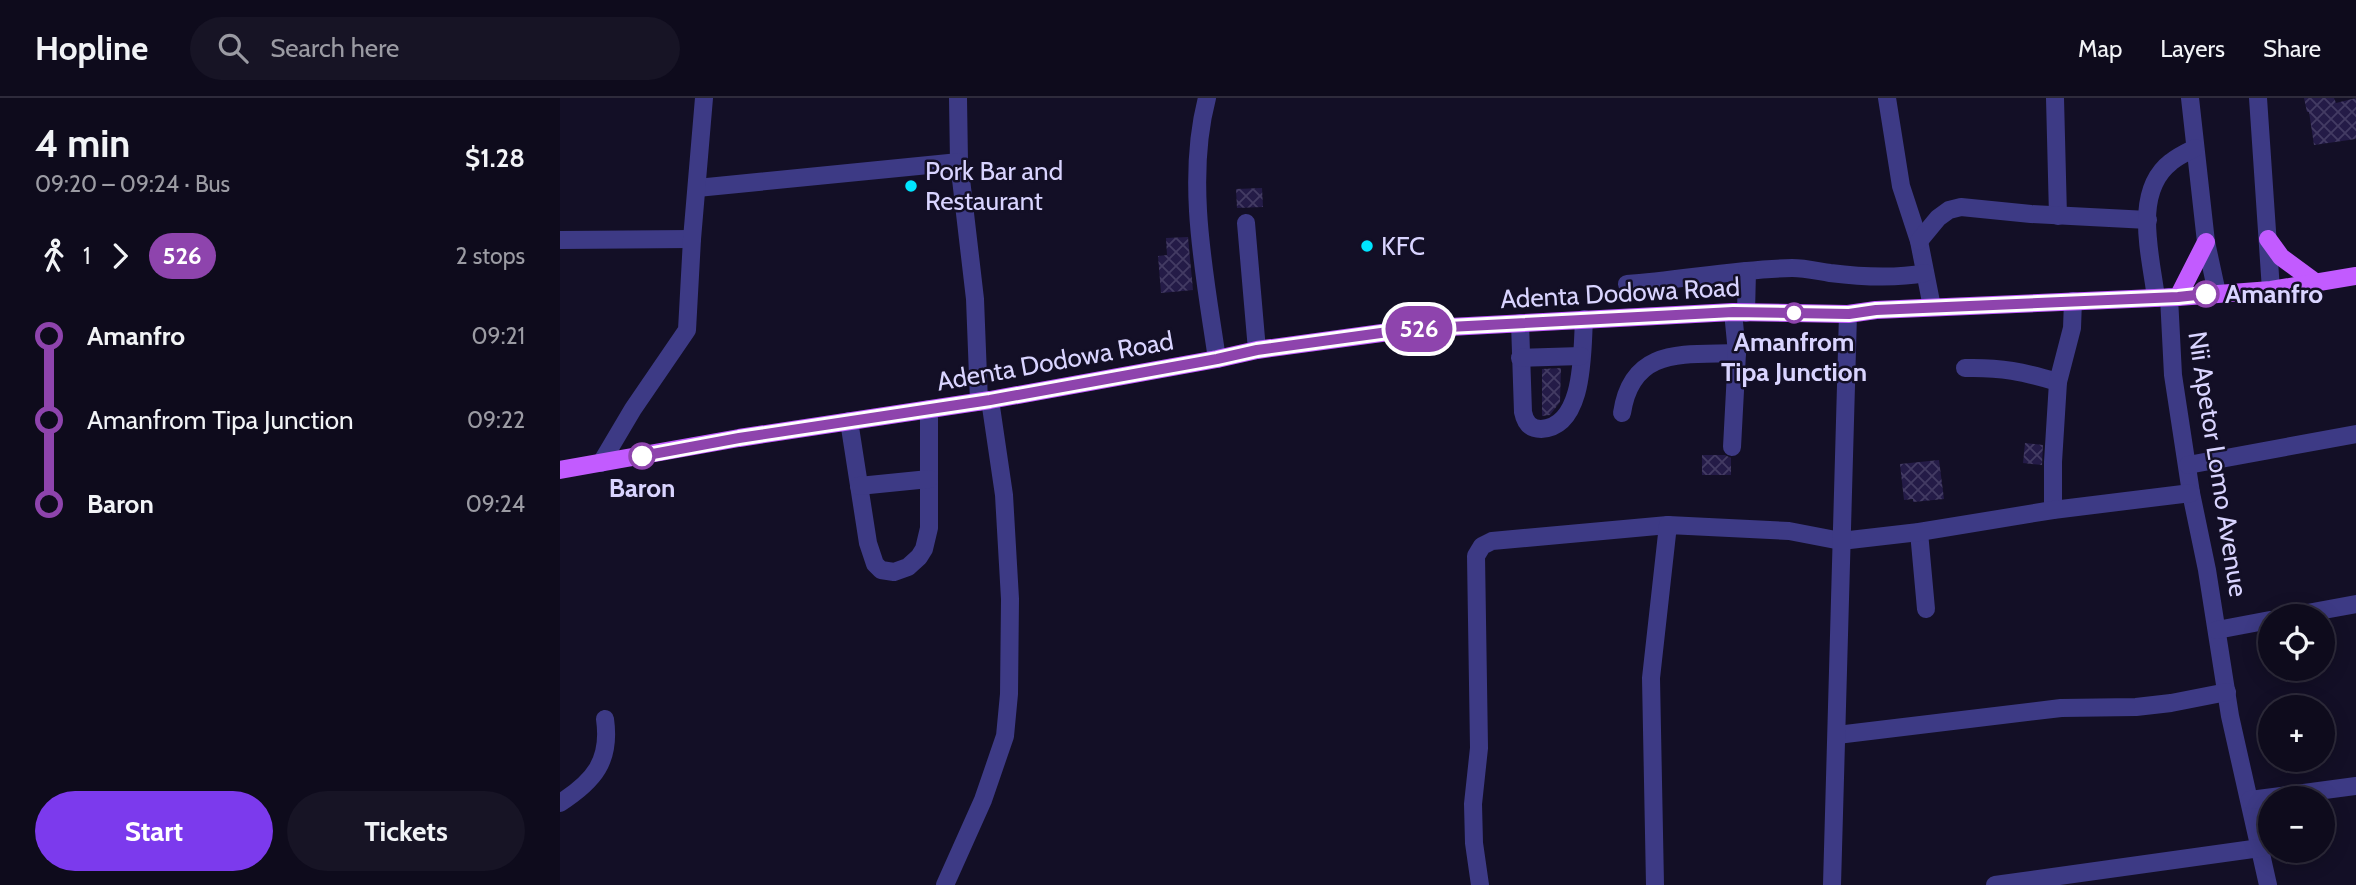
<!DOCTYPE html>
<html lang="en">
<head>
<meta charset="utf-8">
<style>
	:root { --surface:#0e0b1c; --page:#171425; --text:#f1f3f6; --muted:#9b9ba3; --line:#2e2b3b; --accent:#7c3aed }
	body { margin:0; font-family:Cabin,sans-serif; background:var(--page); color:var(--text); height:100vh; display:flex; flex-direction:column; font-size:26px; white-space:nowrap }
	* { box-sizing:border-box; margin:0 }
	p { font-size:23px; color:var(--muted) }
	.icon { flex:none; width:38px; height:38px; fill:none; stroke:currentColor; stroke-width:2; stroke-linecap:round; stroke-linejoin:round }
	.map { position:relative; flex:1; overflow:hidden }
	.drawer { display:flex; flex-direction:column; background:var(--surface); width:560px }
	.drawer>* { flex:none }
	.badge { padding:0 14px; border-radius:23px; font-size:24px; line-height:46px }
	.tools { position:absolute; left:1698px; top:506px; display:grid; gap:14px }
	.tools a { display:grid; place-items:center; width:77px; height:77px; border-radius:50%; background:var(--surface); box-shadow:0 4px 18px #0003,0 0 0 2px var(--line); font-size:35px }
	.map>.badge { position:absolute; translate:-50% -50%; box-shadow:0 0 0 4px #fff }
	.legs { display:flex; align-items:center; gap:10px; height:77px; padding:0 35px; font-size:23px }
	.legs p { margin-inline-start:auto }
	.head { display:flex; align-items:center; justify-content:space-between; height:119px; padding:0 35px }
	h1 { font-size:38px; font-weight:700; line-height:52px }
	.action { display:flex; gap:14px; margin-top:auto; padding:14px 35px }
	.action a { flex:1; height:80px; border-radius:42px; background:var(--accent); color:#fff; font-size:28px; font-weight:700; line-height:80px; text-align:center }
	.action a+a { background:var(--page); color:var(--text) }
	ul { padding:0 35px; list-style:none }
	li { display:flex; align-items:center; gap:24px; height:84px; font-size:26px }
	li i { display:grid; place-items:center; width:10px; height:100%; margin:0 9px; background:currentColor }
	li i::after { content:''; width:18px; height:18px; margin:-9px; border:5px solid; border-radius:50%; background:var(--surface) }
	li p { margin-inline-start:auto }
	li:first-child i { background:linear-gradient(#0000 50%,currentColor 0) }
	li:last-child i { background:linear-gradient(currentColor 50%,#0000 0) }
	header { display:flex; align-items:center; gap:42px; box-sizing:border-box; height:98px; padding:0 35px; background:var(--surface); border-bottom:2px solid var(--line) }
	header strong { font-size:33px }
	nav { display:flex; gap:38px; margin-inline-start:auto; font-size:24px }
	.search { width:490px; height:63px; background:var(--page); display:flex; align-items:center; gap:18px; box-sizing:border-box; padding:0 24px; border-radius:38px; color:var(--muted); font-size:26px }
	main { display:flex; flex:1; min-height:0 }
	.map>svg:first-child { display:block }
	.building { fill:url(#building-cross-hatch) }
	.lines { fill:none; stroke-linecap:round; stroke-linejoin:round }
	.minor { stroke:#3d3a85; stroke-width:18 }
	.major { stroke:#c25bff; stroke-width:18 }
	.line-1-casing { stroke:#fff; stroke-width:16 }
	.line-1 { stroke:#8e44ad; stroke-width:10 }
	.poi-dot { fill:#00e5ff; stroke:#130f26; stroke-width:2.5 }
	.stop-1-dot { fill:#fff; stroke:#8e44ad; stroke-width:3.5 }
	.labels { text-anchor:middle; stroke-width:5; stroke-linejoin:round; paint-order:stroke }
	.poi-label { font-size:26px; fill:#d9d4ff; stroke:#130f26; text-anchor:start }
	.street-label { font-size:26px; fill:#d9d4ff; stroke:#130f26 }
	.stop-label { font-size:26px; font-weight:bold; fill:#d9d4ff; stroke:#130f26 }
</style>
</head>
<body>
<header>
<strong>Hopline</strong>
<div class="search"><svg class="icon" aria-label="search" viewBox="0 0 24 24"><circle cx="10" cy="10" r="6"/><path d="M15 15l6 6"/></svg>Search here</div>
<nav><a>Map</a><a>Layers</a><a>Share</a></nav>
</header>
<main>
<section class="drawer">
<div class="head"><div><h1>4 min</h1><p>09:20 – 09:24 · Bus</p></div><b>$1.28</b></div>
<div class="legs"><svg class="icon" aria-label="walk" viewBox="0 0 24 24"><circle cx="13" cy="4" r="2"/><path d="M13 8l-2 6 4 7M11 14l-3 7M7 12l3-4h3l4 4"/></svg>1<svg class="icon" aria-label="forward" viewBox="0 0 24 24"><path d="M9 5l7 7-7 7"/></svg><b class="badge" style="background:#8e44ad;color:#fff">526</b><p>2 stops</p></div>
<ul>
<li><i style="color:#8e44ad"></i><b>Amanfro</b><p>09:21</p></li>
<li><i style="color:#8e44ad"></i><span>Amanfrom Tipa Junction</span><p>09:22</p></li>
<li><i style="color:#8e44ad"></i><b>Baron</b><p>09:24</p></li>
</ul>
<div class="action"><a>Start</a><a>Tickets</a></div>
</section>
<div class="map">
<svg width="1796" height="787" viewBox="0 0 1796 787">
	<defs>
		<pattern id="building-cross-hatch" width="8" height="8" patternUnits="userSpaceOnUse" patternTransform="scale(1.75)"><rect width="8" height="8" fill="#241b47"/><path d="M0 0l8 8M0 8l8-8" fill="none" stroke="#433b63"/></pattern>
	</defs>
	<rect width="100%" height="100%" fill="#130f26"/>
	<g class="building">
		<path d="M1744,0H1774L1776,5L1796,0V41L1754,47L1749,14H1747Z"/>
		<path d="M702,90L703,109L677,110L676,91Z"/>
		<path d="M628,139L633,192L601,195L598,158L607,157L606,140Z"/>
		<path d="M1001,270L1000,304L990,317L982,318V271Z"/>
		<path d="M1465,345L1483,347L1482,367L1463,365Z"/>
		<path d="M1142,357H1165L1171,360V377H1142Z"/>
		<path d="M1379,362L1384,401L1353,404V401L1344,402L1340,366Z"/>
	</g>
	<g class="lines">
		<g class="minor">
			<path d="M398,0L399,64L415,201L419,304"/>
			<path d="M647,0C625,83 645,178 657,261"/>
			<path d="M1327,0L1341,88L1359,143L1372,209"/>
			<path d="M1495,0L1498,118"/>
			<path d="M1630,0L1646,144L1657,195"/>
			<path d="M1698,0L1711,192"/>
			<path d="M137,90L399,64"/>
			<path d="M686,125L697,252"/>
			<path d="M0,142L132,141"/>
			<path d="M1359,143L1378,120L1389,112L1401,109L1471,116L1588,122"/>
			<path d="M1067,186C1122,182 1177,171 1232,170C1245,170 1257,173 1270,175C1302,179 1334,181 1365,175"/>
			<path d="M1609,199L1613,277L1631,395L1647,472L1670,618L1708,787"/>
			<path d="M1596,200C1591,158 1572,94 1611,64C1618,58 1627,54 1635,50"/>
			<path d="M1186,215L1187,173"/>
			<path d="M960,225L963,314C965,324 970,331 981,331C1025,329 1022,253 1024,221"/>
			<path d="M960,260L1021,258"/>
			<path d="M1405,270C1441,269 1464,274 1498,284"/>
			<path d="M1062,315C1072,248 1124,257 1177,255"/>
			<path d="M289,323L308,445L315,466L321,472L334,474L348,469L359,459L364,451L369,430V311"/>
			<path d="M1172,349L1177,255L1173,214"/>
			<path d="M41,365L73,311L127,232L132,141L144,0"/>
			<path d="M1628,367L1796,336"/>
			<path d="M299,388L369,381"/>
			<path d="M1493,412V364L1498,284L1512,230L1513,203"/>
			<path d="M1359,434L1366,511"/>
			<path d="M1731,518L1796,506"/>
			<path d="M1657,532L1710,522"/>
			<path d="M1277,637L1501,610L1576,609L1611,605L1667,594"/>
			<path d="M1690,702L1796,688"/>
			<path d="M0,705C34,683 51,663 45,621"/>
			<path d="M385,787L423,702L445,638L449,596L450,501L444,397L430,302"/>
			<path d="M920,787L914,745L913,706L919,650L916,458L922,448L932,443L1108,427"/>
			<path d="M1095,787L1091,580L1108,427L1229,433L1281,443L1359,434L1493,412L1631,395"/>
			<path d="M1272,787L1288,216"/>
			<path d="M1435,787L1700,750"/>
		</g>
		<g class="major">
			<path d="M1708,141L1721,159L1755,184"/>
			<path d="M1618,199L1646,144"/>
			<path d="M0,372L179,340L430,302L657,261L697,252L851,231L1173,214L1288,216L1316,212L1618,199L1711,192L1796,178"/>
		</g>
	</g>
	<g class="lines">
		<defs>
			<path id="line-1" d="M82,358L179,340L430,302L657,261L697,252L850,231L1173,214L1289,216L1316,212L1618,199L1646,196"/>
		</defs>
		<use href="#line-1" class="line-1-casing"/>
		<use href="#line-1" class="line-1"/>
	</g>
	<g class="poi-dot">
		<circle cx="351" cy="88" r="7"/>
		<circle cx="807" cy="148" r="7"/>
	</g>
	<g class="stop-1-dot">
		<circle cx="1646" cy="196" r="12"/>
		<circle cx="1234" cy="215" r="9"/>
		<circle cx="82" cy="358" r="12"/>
	</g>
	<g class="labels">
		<g class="poi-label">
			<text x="365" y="82">Pork Bar and<tspan x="365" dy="30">Restaurant</tspan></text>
			<text x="821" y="157">KFC</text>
		</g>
		<g class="street-label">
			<text transform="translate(1060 195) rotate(-3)" y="9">Adenta Dodowa Road</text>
			<text transform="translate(495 263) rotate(-10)" y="9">Adenta Dodowa Road</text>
			<text transform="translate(1658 366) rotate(81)" y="9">Nii Apetor Lomo Avenue</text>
		</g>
		<g class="stop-label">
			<text x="1665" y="205" text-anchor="start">Amanfro</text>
			<text x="1234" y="253">Amanfrom<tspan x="1234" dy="30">Tipa Junction</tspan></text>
			<text x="82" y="399">Baron</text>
		</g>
	</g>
</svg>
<div class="tools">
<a><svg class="icon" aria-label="locate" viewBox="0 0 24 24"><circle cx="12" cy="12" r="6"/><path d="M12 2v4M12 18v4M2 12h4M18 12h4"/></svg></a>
<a>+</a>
<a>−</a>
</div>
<b class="badge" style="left:859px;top:231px;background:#8e44ad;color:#fff">526</b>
</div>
</main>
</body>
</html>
